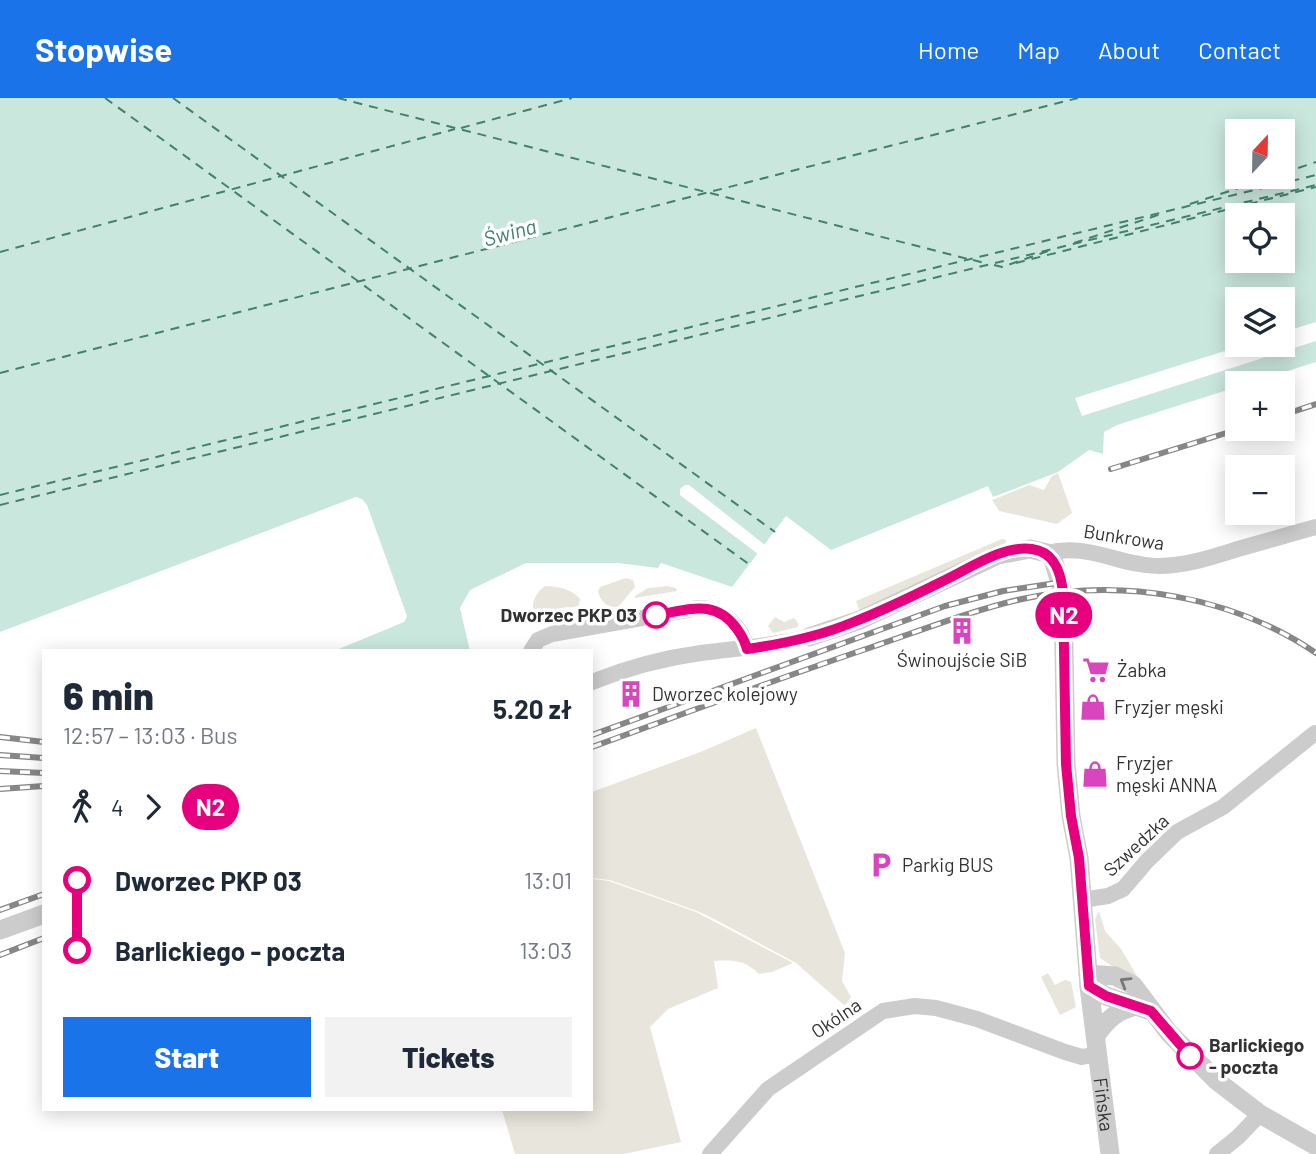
<!DOCTYPE html>
<html lang="en">
<head>
<meta charset="utf-8">
<style>
	:root { --surface:#fff; --page:#f2f2f3; --text:#1f2937; --muted:#747a83; --accent:#1a73e8 }
	body { margin:0; font-family:Barlow,sans-serif; background:var(--page); color:var(--text); height:100vh; display:flex; flex-direction:column; font-size:26px; white-space:nowrap }
	* { box-sizing:border-box; margin:0 }
	p { font-size:23px; color:var(--muted) }
	.icon { flex:none; width:38px; height:38px; fill:none; stroke:currentColor; stroke-width:2; stroke-linecap:round; stroke-linejoin:round }
	.map { position:relative; flex:1; overflow:hidden }
	.sheet { position:absolute; left:42px; top:551px; width:551px; height:462px; display:flex; flex-direction:column; background:var(--surface); border-radius:0px; box-shadow:0 4px 18px #0003 }
	.sheet>* { flex:none }
	.badge { padding:0 14px; border-radius:23px; font-size:24px; line-height:46px }
	.needle { width:46px; rotate:22deg }
	.tools { position:absolute; left:1225px; top:21px; display:grid; gap:14px }
	.tools a { display:grid; place-items:center; width:70px; height:70px; border-radius:0px; background:var(--surface); box-shadow:0 4px 18px #0003; font-size:35px }
	.map>.badge { position:absolute; translate:-50% -50%; box-shadow:0 0 0 4px #fff }
	.legs { display:flex; align-items:center; gap:10px; height:77px; padding:0 21px; font-size:23px }
	.legs p { margin-inline-start:auto }
	.overview { display:flex; align-items:center; justify-content:space-between; height:119px; padding:0 21px }
	h1 { font-size:38px; font-weight:800; line-height:52px }
	.primary-button { display:flex; gap:14px; margin-top:auto; padding:14px 21px }
	.primary-button a { flex:1; height:80px; border-radius:0px; background:var(--accent); color:#fff; font-size:28px; font-weight:800; line-height:80px; text-align:center }
	.primary-button a+a { background:var(--page); color:var(--text) }
	ul { padding:0 21px; list-style:none }
	li { display:flex; align-items:center; gap:24px; height:70px; font-size:26px }
	li i { display:grid; place-items:center; width:10px; height:100%; margin:0 9px; background:currentColor }
	li i::after { content:''; width:18px; height:18px; margin:-9px; border:5px solid; border-radius:50%; background:var(--surface) }
	li p { margin-inline-start:auto }
	li:first-child i { background:linear-gradient(#0000 50%,currentColor 0) }
	li:last-child i { background:linear-gradient(currentColor 50%,#0000 0) }
	header { display:flex; align-items:center; gap:42px; box-sizing:border-box; height:98px; padding:0 35px; background:var(--accent); color:#fff }
	header strong { font-size:33px }
	nav { display:flex; gap:38px; margin-inline-start:auto; font-size:24px }
	.map>svg:first-child { display:block }
	.green { fill:#e8e5dc }
	.water { fill:#cae7de; fill-rule:evenodd }
	.pier { fill:#fff }
	.lines { fill:none; stroke-linecap:round; stroke-linejoin:round }
	.ferry { stroke:#40826b; stroke-width:2; stroke-dasharray:9 7; stroke-linecap:butt }
	.minor { stroke:#ccc; stroke-width:16 }
	.tertiary { stroke:#ccc; stroke-width:19 }
	.rail-casing { stroke:#878787; stroke-width:6 }
	.rail { stroke:#fff; stroke-width:3.5; stroke-dasharray:10; stroke-linecap:butt }
	.oneway { stroke:#777 }
	.line-1-casing { stroke:#fff; stroke-width:16 }
	.line-1 { stroke:#e6007e; stroke-width:10 }
	.stop-1-dot { fill:#fff; stroke:#e6007e; stroke-width:3.5 }
	.labels { text-anchor:middle; stroke-width:7; stroke-linejoin:round; paint-order:stroke }
	.street-label { font-size:19px; fill:#323232; stroke:#fff }
	.stop-label { font-size:19px; font-weight:bold; fill:#323232; stroke:#fff; text-anchor:end }
	.poi-label { font-size:19px; fill:#323232; stroke:#fff; text-anchor:start }
	.water-label { font-size:21px; font-style:italic; fill:#40826b; stroke:#fff }
</style>
</head>
<body>
<header>
<strong>Stopwise</strong>
<nav><a>Home</a><a>Map</a><a>About</a><a>Contact</a></nav>
</header>
<div class="map">
<svg width="1316" height="1056" viewBox="0 0 1316 1056">
	<rect width="100%" height="100%" fill="#fff"/>
	<g class="green">
		<path d="M1058,375L1072,415L1057,426L999,413L992,402L1029,387L1044,392L1052,378Z"/>
		<path d="M1002,441L1006,442V445L860,514L856,503Z"/>
		<path d="M626,480L633,482L635,489L618,509C608,511 600,503 598,493L600,489Z"/>
		<path d="M545,488C557,488 572,491 580,501L579,507C572,511 568,508 561,510C552,513 545,519 536,518C529,508 535,495 545,488Z"/>
		<path d="M667,488L676,490L677,493L635,500V498L648,490Z"/>
		<path d="M775,519L784,524L794,520L798,525V529L773,535L768,528Z"/>
		<path d="M756,630L845,855L842,883L851,899L845,908L796,865L716,822L697,813L610,782L592,780V694L703,653Z"/>
		<path d="M592,781L609,783L696,814L793,865L772,874L759,876C745,862 733,862 714,863L718,890L668,911L650,929L681,1044L624,1056H515L502,1012H592Z"/>
		<path d="M1099,813L1105,833L1121,851L1144,890L1100,860L1095,821Z"/>
		<path d="M1048,875L1055,887L1065,882L1071,884L1076,909L1060,917L1041,879Z"/>
	</g>
	<path class="water" d="M0,0H1316V264L1249,285H1237V289L1117,327L1104,334L1103,356L1089,352L1058,374L993,399L988,388L831,452L786,418L732,489L661,465L658,470L618,465H526L470,492L460,510L470,553H334L404,524L407,518L367,407L362,401L356,399L0,534ZM1237,33H1283V79H1237ZM1237,117H1283V163H1237ZM1237,201H1283V247H1237Z"/>
	<g class="pier">
		<path d="M1316,224V243L1082,318L1075,300L1244,247H1283V234Z"/>
		<path d="M685,387H689L765,447L758,456L680,397V391Z"/>
	</g>
	<g class="lines">
		<g class="ferry">
			<path d="M105,0L750,467"/>
			<path d="M173,0L775,434"/>
			<path d="M338,0L968,161"/>
			<path d="M461,30L572,0"/>
			<path d="M1283,75L1316,64"/>
			<path d="M1190,106L1272,79"/>
			<path d="M1074,145L1161,116"/>
			<path d="M0,154L455,31"/>
			<path d="M973,162L988,166"/>
			<path d="M1016,165L1316,89"/>
			<path d="M994,167L1002,169L1048,153"/>
			<path d="M0,275L1078,0"/>
			<path d="M0,397L1316,77"/>
			<path d="M0,407L1316,87"/>
		</g>
		<g class="minor">
			<path d="M1047,455C1087,444 1120,468 1159,468C1186,468 1212,459 1238,451C1264,444 1290,436 1316,429"/>
			<path d="M531,553L538,542L552,536L698,510C722,510 742,528 747,551"/>
			<path d="M592,584C627,570 663,560 701,555C738,550 773,548 809,539"/>
			<path d="M1082,802L1108,798L1123,791L1147,763L1177,734L1223,709L1315,635"/>
			<path d="M710,1056L768,991L883,913L915,908L936,910L977,921L1065,954L1082,959L1098,956"/>
			<path d="M1217,1056L1238,1039L1260,1016"/>
		</g>
		<g class="tertiary">
			<path id="s1" d="M809,539L860,522L998,457L1030,451L1047,455L1053,461L1063,495L1066,666L1071,718L1079,760L1089,888L1110,1056"/>
			<path d="M0,832L44,816"/>
			<path d="M1088,876L1115,878L1133,887L1169,935L1217,983L1260,1016L1316,1048"/>
			<path d="M1089,888L1106,898L1151,913"/>
			<path d="M1096,937C1108,921 1117,912 1137,908"/>
		</g>
		<defs>
			<g id="rail">
				<path d="M1283,317L1316,306"/>
				<path d="M1111,371L1239,331"/>
				<path d="M592,637L945,508L1003,493L1063,484"/>
				<path d="M0,639L44,644"/>
				<path d="M592,649C683,616 774,582 866,551C917,534 969,513 1022,501C1121,479 1232,498 1316,555"/>
				<path d="M0,657L44,660"/>
				<path d="M0,673L44,675"/>
				<path d="M0,691L44,688"/>
				<path d="M0,812L44,796"/>
				<path d="M0,857L44,840"/>
			</g>
		</defs>
		<use href="#rail" class="rail-casing"/>
		<use href="#rail" class="rail"/>
	</g>
	<defs><path id="oneway-chevron" d="M-2-3.5L2.5 0L-2 3.5" fill="none" stroke-width="1.6" stroke-linecap="round" stroke-linejoin="round" transform="scale(1.75)"/></defs>
	<use class="oneway" href="#oneway-chevron" transform="translate(1125 884) rotate(-149)"/>
	<g class="lines">
		<defs>
			<path id="line-1" d="M656,517C689,512 715,500 737,531C742,538 745,543 747,551C782,546 817,539 851,525C882,513 913,498 943,483C969,471 1002,447 1032,451C1055,454 1061,475 1063,495L1066,666L1071,718L1079,760L1089,888L1106,898L1151,913L1190,958"/>
		</defs>
		<use href="#line-1" class="line-1-casing"/>
		<use href="#line-1" class="line-1"/>
	</g>
	<defs>
		<symbol id="building-bare" viewBox="-9 -9 18 18"><path d="M-4-6H4V6H1V3H-1V6H-4ZM-2.5-4.3h1.7v1.8h-1.7ZM.8-4.3h1.7v1.8H.8ZM-2.5-1h1.7V.8h-1.7ZM.8-1h1.7V.8H.8Z" fill="#d845be" stroke="#fff" stroke-width="2.5" paint-order="stroke"/></symbol>
		<symbol id="supermarket-bare" viewBox="-9 -9 18 18"><path d="M-6-5.5h2.5l.6 2H6L4.5 2H-2.5L-4.4-4H-6ZM-1.5 3.2a1.3 1.3 0 1 0 .1 0ZM3 3.2a1.3 1.3 0 1 0 .1 0Z" fill="#d845be" stroke="#fff" stroke-width="2.5" paint-order="stroke"/></symbol>
		<symbol id="shop-bare" viewBox="-9 -9 18 18"><path d="M-5-2.5h2.3a2.7 3.5 0 0 1 5.4 0H5L5.5 6h-11ZM-1.5-2.5h3a1.5 2.3 0 0 0-3 0Z" fill="#d845be" stroke="#fff" stroke-width="2.5" paint-order="stroke"/></symbol>
		<symbol id="parking-bare" viewBox="-9 -9 18 18"><path d="M-3.5-5.5H1a3.5 3.5 0 0 1 0 7H-1V5.5H-3.5ZM-1-3.4V-.6H.8a1.4 1.4 0 0 0 0-2.8Z" fill="#d845be" stroke="#fff" stroke-width="2.5" paint-order="stroke"/></symbol>
	</defs>
	<g fill-rule="evenodd">
		<use href="#building-bare" x="943" y="514" width="38" height="38"/>
		<use href="#supermarket-bare" x="1077" y="553" width="38" height="38"/>
		<use href="#building-bare" x="612" y="577" width="38" height="38"/>
		<use href="#shop-bare" x="1074" y="590" width="38" height="38"/>
		<use href="#shop-bare" x="1076" y="657" width="38" height="38"/>
		<use href="#parking-bare" x="862" y="748" width="38" height="38"/>
	</g>
	<g class="stop-1-dot">
		<circle cx="656" cy="517" r="12"/>
		<circle cx="1190" cy="958" r="12"/>
	</g>
	<g class="labels">
		<g class="street-label">
			<text transform="translate(1124 439) rotate(9)" y="7">Bunkrowa</text>
			<text transform="translate(1136 747) rotate(-43)" y="7">Szwedzka</text>
			<text transform="translate(836 920) rotate(-34)" y="7">Okólna</text>
			<text dy="7" stroke="none"><textPath href="#s1" startOffset="814">Fińska</textPath></text>
		</g>
		<g class="stop-label">
			<text x="637" y="524">Dworzec PKP 03</text>
			<text x="1209" y="954" text-anchor="start">Barlickiego<tspan x="1209" dy="22">- poczta</tspan></text>
		</g>
		<g class="poi-label">
			<text x="962" y="569" text-anchor="middle">Świnoujście SiB</text>
			<text x="1117" y="579">Żabka</text>
			<text x="652" y="603">Dworzec kolejowy</text>
			<text x="1114" y="616">Fryzjer męski</text>
			<text x="1116" y="672">Fryzjer<tspan x="1116" dy="22">męski ANNA</tspan></text>
			<text x="902" y="774">Parkig BUS</text>
		</g>
		<g class="water-label">
			<text transform="translate(510 135) rotate(-15)" y="7">Świna</text>
		</g>
	</g>
</svg>
<div class="tools">
<a><svg class="needle" viewBox="-14 -14 28 28"><path d="M0-13l5 13h-10z" fill="#e53935"/><path d="M0 13l5-13h-10z" fill="#747a83"/></svg></a>
<a><svg class="icon" aria-label="locate" viewBox="0 0 24 24"><circle cx="12" cy="12" r="6"/><path d="M12 2v4M12 18v4M2 12h4M18 12h4"/></svg></a>
<a><svg class="icon" aria-label="layers" viewBox="0 0 24 24"><path d="M12 4l9 5-9 5-9-5zM3 14l9 5 9-5"/></svg></a>
<a>+</a>
<a>−</a>
</div>
<b class="badge" style="left:1064px;top:517px;background:#e6007e;color:#fff">N2</b>
<section class="sheet">
<div class="overview"><div><h1>6 min</h1><p>12:57 – 13:03 · Bus</p></div><b>5.20 zł</b></div>
<div class="legs"><svg class="icon" aria-label="walk" viewBox="0 0 24 24"><circle cx="13" cy="4" r="2"/><path d="M13 8l-2 6 4 7M11 14l-3 7M7 12l3-4h3l4 4"/></svg>4<svg class="icon" aria-label="forward" viewBox="0 0 24 24"><path d="M9 5l7 7-7 7"/></svg><b class="badge" style="background:#e6007e;color:#fff">N2</b></div>
<ul>
<li><i style="color:#e6007e"></i><b>Dworzec PKP 03</b><p>13:01</p></li>
<li><i style="color:#e6007e"></i><b>Barlickiego - poczta</b><p>13:03</p></li>
</ul>
<div class="primary-button"><a>Start</a><a>Tickets</a></div>
</section>
</div>
</body>
</html>
